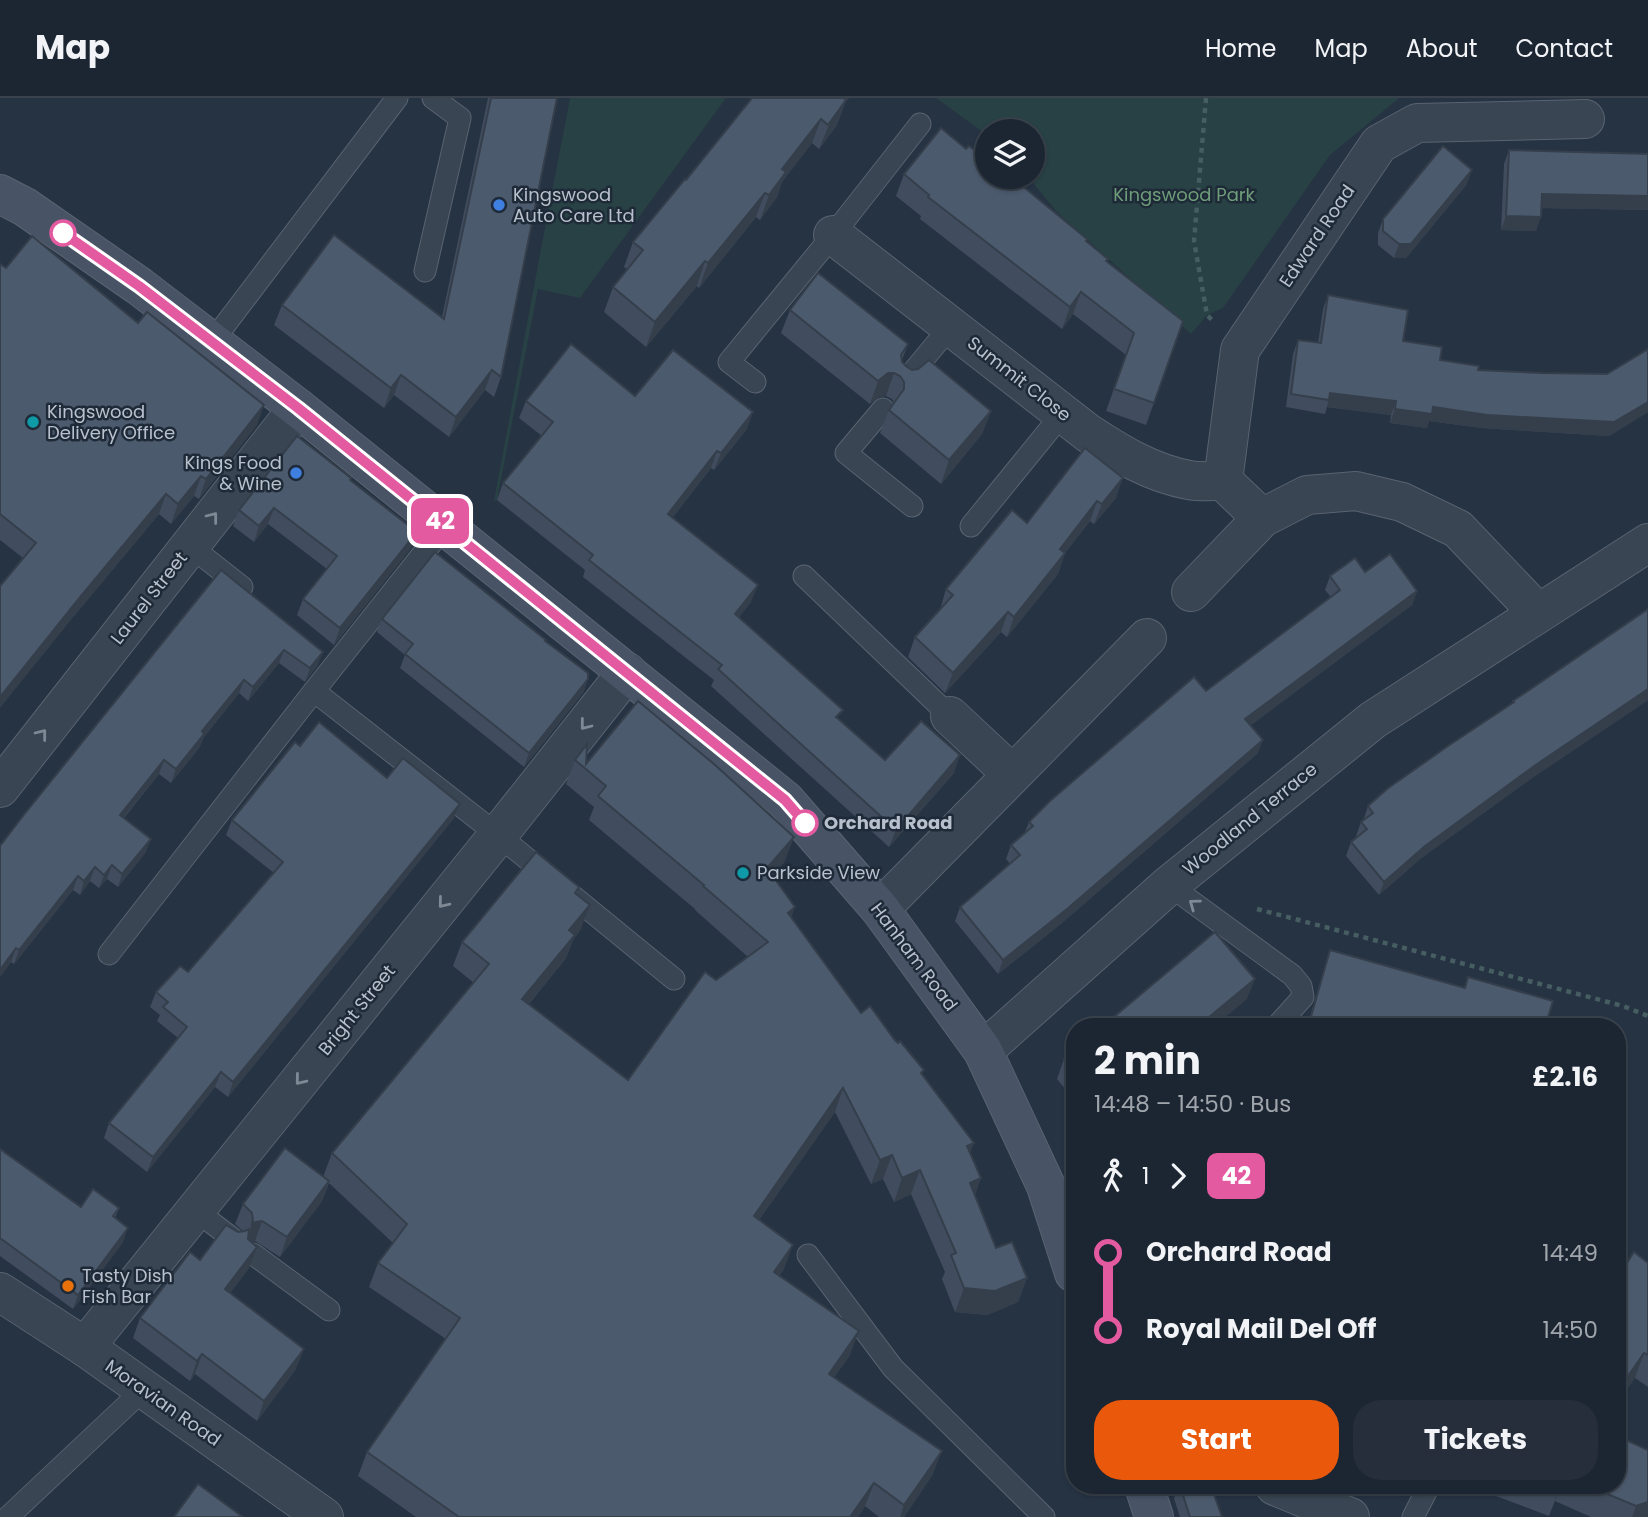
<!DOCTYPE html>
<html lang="en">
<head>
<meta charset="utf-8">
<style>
	:root { --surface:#1c2632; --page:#252e3a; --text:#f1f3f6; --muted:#a0a5ac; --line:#3a434d; --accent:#ea580c }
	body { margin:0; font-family:Poppins,sans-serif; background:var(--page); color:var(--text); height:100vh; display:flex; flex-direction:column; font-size:26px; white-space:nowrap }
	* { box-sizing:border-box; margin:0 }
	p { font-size:23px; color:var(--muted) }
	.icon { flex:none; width:38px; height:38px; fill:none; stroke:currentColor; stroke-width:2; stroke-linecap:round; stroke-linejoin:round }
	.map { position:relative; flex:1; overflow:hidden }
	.sheet { position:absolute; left:1066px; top:920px; width:560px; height:476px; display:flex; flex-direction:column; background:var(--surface); border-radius:28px; box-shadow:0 2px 5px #0004,0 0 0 2px var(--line) }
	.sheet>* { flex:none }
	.badge { padding:0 14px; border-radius:10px; font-size:24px; line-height:46px }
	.buttons { position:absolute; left:975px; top:21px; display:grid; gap:14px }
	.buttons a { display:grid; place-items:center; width:70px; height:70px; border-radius:50%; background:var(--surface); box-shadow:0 2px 5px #0004,0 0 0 2px var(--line); font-size:35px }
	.map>.badge { position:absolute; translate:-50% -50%; box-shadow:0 0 0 4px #fff }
	.legs { display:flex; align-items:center; gap:10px; height:77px; padding:0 28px; font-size:23px }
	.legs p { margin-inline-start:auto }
	.head { display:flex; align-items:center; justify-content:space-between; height:119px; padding:0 28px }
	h1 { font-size:38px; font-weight:700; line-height:52px }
	.button { display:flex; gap:14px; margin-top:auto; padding:14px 28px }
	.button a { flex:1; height:80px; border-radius:28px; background:var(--accent); color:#fff; font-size:28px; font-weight:700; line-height:80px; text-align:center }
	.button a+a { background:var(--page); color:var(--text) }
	ul { padding:0 28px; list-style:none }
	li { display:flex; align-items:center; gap:24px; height:77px; font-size:26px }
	li i { display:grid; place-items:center; width:10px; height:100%; margin:0 9px; background:currentColor }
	li i::after { content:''; width:18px; height:18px; margin:-9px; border:5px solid; border-radius:50%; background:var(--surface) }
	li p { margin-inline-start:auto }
	li:first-child i { background:linear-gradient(#0000 50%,currentColor 0) }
	li:last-child i { background:linear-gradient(currentColor 50%,#0000 0) }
	header { display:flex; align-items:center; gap:42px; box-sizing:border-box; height:98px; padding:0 35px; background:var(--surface); border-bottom:2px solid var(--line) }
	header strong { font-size:33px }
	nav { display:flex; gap:38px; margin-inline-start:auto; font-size:24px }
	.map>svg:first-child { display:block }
	.green { fill:#284144 }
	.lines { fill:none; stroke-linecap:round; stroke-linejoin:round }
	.lane-casing { stroke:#596370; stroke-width:23 }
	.street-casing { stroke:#596370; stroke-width:40 }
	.secondary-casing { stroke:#596370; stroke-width:40 }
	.path { stroke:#465e61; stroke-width:4.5; stroke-dasharray:5 5; stroke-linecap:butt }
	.lane { stroke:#3a4553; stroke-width:21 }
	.street { stroke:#3a4553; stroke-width:38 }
	.secondary { stroke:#485466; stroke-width:38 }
	.wall { fill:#414d5e }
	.shaded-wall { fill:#353f4c }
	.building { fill:#4c5a6d; stroke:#353f4c; stroke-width:2 }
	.oneway { stroke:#7f8996 }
	.line-1-casing { stroke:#fff; stroke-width:16 }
	.line-1 { stroke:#e35aa1; stroke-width:10 }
	.shop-dot { fill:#3f7fe0; stroke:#1f2a38; stroke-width:2.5 }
	.stop-1-dot { fill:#fff; stroke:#e35aa1; stroke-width:3.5 }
	.culture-dot { fill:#0f9aa8; stroke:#1f2a38; stroke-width:2.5 }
	.food-dot { fill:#e8710a; stroke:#1f2a38; stroke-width:2.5 }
	.labels { text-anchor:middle; stroke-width:5; stroke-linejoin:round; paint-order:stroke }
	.poi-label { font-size:18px; fill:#b8c0cd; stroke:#1f2a38; text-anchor:start }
	.park-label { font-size:18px; fill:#6e9e79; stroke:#1f2a38 }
	.street-label { font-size:18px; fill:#b8c0cd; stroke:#1f2a38 }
	.stop-label { font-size:18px; font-weight:bold; fill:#b8c0cd; stroke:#1f2a38; text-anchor:start }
</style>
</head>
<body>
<header>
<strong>Map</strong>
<nav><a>Home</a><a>Map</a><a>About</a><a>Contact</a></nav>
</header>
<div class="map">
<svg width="1648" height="1419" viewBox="0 0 1648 1419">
	<rect width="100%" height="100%" fill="#263343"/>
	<g class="green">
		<path d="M570,0H726L580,200L538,191L497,402L494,403L540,156Z"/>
		<path d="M936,0H1398V1L1330,57L1223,210L1207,217L1191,236L1056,113L1028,79H1032V33H987V37Z"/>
	</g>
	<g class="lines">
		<defs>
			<g id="lane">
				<path d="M425,173L460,20L433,0"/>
				<path d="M212,244L397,0"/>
				<path d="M906,282L951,228"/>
				<path d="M755,284L729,264L833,137L920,26"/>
				<path d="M883,311L846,355L912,408"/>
				<path d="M971,428L1063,315"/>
				<path d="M190,448L242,489"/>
				<path d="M804,478L950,618"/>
				<path d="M314,593L498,737L674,881"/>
				<path d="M1169,787L1292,877L1301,888L1303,899L1276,929"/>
				<path d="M109,856L314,593L445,428"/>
				<path d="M195,1112L233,1141"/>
				<path d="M253,1156L329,1212"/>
				<path d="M808,1157L893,1270L1044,1419"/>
				<path d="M8,1419L144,1291"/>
				<path d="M1413,1419L1429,1388"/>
			</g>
			<g id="street">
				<path d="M833,137L1088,335C1120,356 1151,375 1189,382C1200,384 1212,383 1223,383"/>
				<path d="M1262,420L1223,383L1240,252L1379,46L1417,25L1585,21"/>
				<path d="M1191,494L1262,420L1307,397L1356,393L1402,404L1458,431L1538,515"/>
				<path d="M950,618L1012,676"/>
				<path d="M0,690L298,310"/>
				<path d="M880,811L1147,540"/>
				<path d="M983,953L1169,787L1373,622L1648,445"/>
				<path d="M0,1194L85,1249L324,1419"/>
				<path d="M85,1249L498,737L627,574"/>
				<path d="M1275,1388L1350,1419"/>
			</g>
			<g id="secondary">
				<path d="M0,96L25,109L139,188L298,310L785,702L880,811L983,953L1046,1088L1074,1175"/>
				<path d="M1144,1388L1154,1419"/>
			</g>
		</defs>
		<use href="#lane" class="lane-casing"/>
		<use href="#street" class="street-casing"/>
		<use href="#secondary" class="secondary-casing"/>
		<g class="path">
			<path d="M1206,0L1194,143L1207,217L1213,223"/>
			<path d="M1257,811L1623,908L1648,918"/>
		</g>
		<use href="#lane" class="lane"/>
		<use href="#street" class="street"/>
		<use href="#secondary" class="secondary"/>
	</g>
	<g class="wall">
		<path d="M488,0H557L501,279L494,299L485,292L449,339L394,297L384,310L274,227L282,207L442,219Z"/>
		<path d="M752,0H849L845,5L837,27L819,51L812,45L782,84L777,99L760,122L756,119L699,190L697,188L646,249L604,214L613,189L627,171L624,169L633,144L686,82Z"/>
		<path d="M966,51L1018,79L1017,84L1086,144L1108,161L1107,164L1183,223L1146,327L1106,313L1126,257L1073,216L1062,231L920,121L921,118L896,98L904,76Z"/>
		<path d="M1509,52L1648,112L1541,110L1536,133L1501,132L1504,66Z"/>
		<path d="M1467,86L1406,160H1394L1378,147V135L1383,121Z"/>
		<path d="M0,166L6,170L257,327L199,401L194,398L171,426L159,416L74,518L23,460L0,442Z"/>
		<path d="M1328,197L1403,243L1440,262L1478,272L1540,275L1607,276L1648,251V314L1609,338L1482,330L1429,323L1427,330L1390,325L1391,317L1327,309L1325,316L1286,309L1293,256L1298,242L1318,245L1323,211Z"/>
		<path d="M790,212L908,246L902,262L907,269L991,313L982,336L941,386L880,335L889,312L894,305L892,301L886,298L879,299L870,306L781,235Z"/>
		<path d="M635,298L747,331L714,372L711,370L673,419L751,504L739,519L839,622L885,662L954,675L889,749L711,588L714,582L583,479L585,472L497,402L503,385L542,338L519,320L526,303Z"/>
		<path d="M1085,350L1116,400L1094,426L1090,423L1065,455L1058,476L1007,539L1001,534L945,595L908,559L915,539L940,512L946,491L1027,425Z"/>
		<path d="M350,382L417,434L411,450L334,547L297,517L303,501L327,471L268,426L254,444L233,428L239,412Z"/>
		<path d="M221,472L318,567L305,584L279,565L248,603L239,595L204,639L199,650L171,685L159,676L124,720L146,754L118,789L107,781L99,790L90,783L80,797L73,792L14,866L11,864L0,879Z"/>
		<path d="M1365,474L1417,493L1412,507L1251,627L1258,655L1062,825L998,876L955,823L960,809L1010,766L1006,761L1011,747L1025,734L1029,724L1331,499L1325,492L1330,478Z"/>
		<path d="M1648,511V602L1532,680L1420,761L1379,797L1346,758L1351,744L1357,739L1356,738L1361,724L1363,723L1368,708L1512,606L1513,603Z"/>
		<path d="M382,521L545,544L588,581L583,595L524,669L400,570L405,557L377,534Z"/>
		<path d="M300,648L387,680L454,720L228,999L215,989L147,1074L104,1040L109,1025L178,940L157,923L160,917L150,909L156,894L188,874L274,775L226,737L232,722Z"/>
		<path d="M575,662L586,666L785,763L772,778L792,820L861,915L922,976L970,1056L975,1098L996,1150L1027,1180L1018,1204L987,1217L955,1214L942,1181L945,1174L911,1096L894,1104L883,1081L871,1086L835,1014L759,1122L784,1171L779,1178L850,1257L834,1279L933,1376L904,1419H879L865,1408L858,1419H416L358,1378L367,1354L446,1241L369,1189L378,1165L393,1145L329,1085L322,1103L280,1159L255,1143L251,1144L249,1170L230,1195L296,1271L257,1323L195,1276L190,1283L133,1240L140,1220L200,1162L238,1134L243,1133L235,1126L243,1106L323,1079L332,1055L474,885L453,868L462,844L579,789L577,796L581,831L573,842L566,860L529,906L628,982L716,882L748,859L695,812V811L589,722L594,709L566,686Z"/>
		<path d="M1330,852L1464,890L1468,879L1545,929H1307Z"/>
		<path d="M1074,953V1002L1057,981L1064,961Z"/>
		<path d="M0,1051L81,1109L119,1110L115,1120L123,1144L73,1211L0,1158Z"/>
		<path d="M1648,1165V1289L1635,1280Z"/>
		<path d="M1179,1388H1211L1222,1419H1180L1174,1400Z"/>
		<path d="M1500,1388H1617L1648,1419H1591L1555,1403L1549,1418L1496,1398Z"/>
	</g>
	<g class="shaded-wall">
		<path d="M840,0H849L845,5L837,27L819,51Z"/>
		<path d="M821,21L812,45L782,84L777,99L760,122L769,97L782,71Z"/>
		<path d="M1472,72L1467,86L1406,160H1394L1399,146Z"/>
		<path d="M765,95L756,119L699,190L708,165Z"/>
		<path d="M1542,96L1648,98V112L1537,110Z"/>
		<path d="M1506,118L1541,119L1536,133L1501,132Z"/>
		<path d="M705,163L697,188L646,249L655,224Z"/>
		<path d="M1081,194L1073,216L1062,231L1070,209Z"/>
		<path d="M492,272L485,292L449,339L456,319Z"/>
		<path d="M888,275H894L886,298L879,299L870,306L878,283Z"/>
		<path d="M401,277L394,297L384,310L391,290Z"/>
		<path d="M1330,295L1396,303L1391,317L1327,309Z"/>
		<path d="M1648,304V314L1609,338L1482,330L1429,323L1427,330L1390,325L1395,311Z"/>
		<path d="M264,307L257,327L199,401L206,381Z"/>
		<path d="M991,313L982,336L941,386L949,362Z"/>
		<path d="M753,314L747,331L714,372L721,355Z"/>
		<path d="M717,353L711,370L662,433L668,416Z"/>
		<path d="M201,378L194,398L171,426L178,406Z"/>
		<path d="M1123,380L1116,400L1094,426L1102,406Z"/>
		<path d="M166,396L159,416L74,518L0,610V599L81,498Z"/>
		<path d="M1097,403L1090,423L1061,460L1065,455L1058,476L1007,539L1014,519L1060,451Z"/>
		<path d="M274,410L268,426L254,444L259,428Z"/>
		<path d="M417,434L411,450L334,547L340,530Z"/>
		<path d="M758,487L751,504L728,533L735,516Z"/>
		<path d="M1417,493L1412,507L1240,635L1245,621Z"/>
		<path d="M1008,514L1001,534L945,595L953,575Z"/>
		<path d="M284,552L279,565L248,603L253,589Z"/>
		<path d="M323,554L318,567L305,584L310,570Z"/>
		<path d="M588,581L583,595L524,669L529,655Z"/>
		<path d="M244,582L239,595L204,639L199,650L171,685L176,671L202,633Z"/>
		<path d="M1648,591V602L1532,680L1420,761L1379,797L1384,784L1425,748L1537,666Z"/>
		<path d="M1263,642L1258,655L1062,825L998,876L1003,862Z"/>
		<path d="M960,657L954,675L889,749L896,732Z"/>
		<path d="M164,662L159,676L115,730L120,717Z"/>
		<path d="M460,706L454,720L228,999L233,984Z"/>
		<path d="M794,739L785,763L758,794L767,770Z"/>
		<path d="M151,741L146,754L118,789L122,776Z"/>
		<path d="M112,767L107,781L99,790L104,777Z"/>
		<path d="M95,769L90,783L80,797L84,783Z"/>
		<path d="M78,778L73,792L14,866L19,852Z"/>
		<path d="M590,807L581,831L573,842L566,860L513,925L522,901L569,832Z"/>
		<path d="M795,809L787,833L788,815Z"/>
		<path d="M16,850L11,864L0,879V872Z"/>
		<path d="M1255,881L1247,901L1214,929H1197Z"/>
		<path d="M221,974L215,989L147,1074L153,1059Z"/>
		<path d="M843,990L835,1014L745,1142L754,1118Z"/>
		<path d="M974,1045L965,1069L967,1048Z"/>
		<path d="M892,1057L883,1081L871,1086L880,1062Z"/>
		<path d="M920,1072L911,1096L894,1104L902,1080Z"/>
		<path d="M981,1080L973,1104L970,1085Z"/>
		<path d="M329,1083L322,1103L280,1159L287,1139Z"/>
		<path d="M262,1123L255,1143L248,1144L245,1146L252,1126L256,1124Z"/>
		<path d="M128,1130L123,1144L73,1211L78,1197Z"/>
		<path d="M793,1147L784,1171L765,1198L774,1174Z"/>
		<path d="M257,1149L249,1170L218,1211L225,1191Z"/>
		<path d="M1027,1180L1018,1204L987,1217L955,1214L964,1190Z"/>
		<path d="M859,1233L850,1257L820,1300L829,1276Z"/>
		<path d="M304,1251L296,1271L257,1323L264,1303Z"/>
		<path d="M1644,1255L1635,1280L1617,1307V1294Z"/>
		<path d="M202,1256L195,1276L190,1283L197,1263Z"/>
		<path d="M942,1353L933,1376L904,1419H900L904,1407Z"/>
		<path d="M874,1385L865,1408L858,1419H850Z"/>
		<path d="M1560,1388L1555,1403L1549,1418L1558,1393Z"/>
		<path d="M1648,1404V1419H1632L1636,1408Z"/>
	</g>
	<g class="building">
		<path d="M491,0H557L501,279L492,272L456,319L401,277L391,290L282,207L334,137L444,221Z"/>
		<path d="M752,0H843L846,2L828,27L821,21L782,71L786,74L769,97L765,95L708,165L705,163L655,224L613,189L643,152L633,144L685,81L686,82Z"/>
		<path d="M941,30L966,51L969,48L987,62V79H1018L1015,82L1087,141L1086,143L1108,161L1106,163L1183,223L1154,305L1114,291L1134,235L1081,194L1070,209L928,99L929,97L904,76Z"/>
		<path d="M1443,48L1472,72L1411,146H1399L1383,133V121Z"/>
		<path d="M1509,52L1648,56V98L1542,96L1541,119L1506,118Z"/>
		<path d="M32,138L138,225L147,214L264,307L206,381L201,378L178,406L166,396L81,498L0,599V488L36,445L0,416V166L6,170Z"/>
		<path d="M818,175L908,246L901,257L902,264L907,269L912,272L918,271L929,262L991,313L949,362L889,312L904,291V284L900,278L894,275H888L878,283L790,212Z"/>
		<path d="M1328,197L1408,212L1403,243L1442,249L1440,262L1479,268L1478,272L1540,275L1607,276L1648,251V304L1614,324L1487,317L1433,309L1432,316L1395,311L1396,303L1330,295L1329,302L1291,296L1298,242L1321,245Z"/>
		<path d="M571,246L635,298L673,252L753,314L721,355L717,353L668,416L758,487L735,516L843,612L836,619L885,662L921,623L960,657L896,732L718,571L722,567L589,462L593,457L503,385L553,324L526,303Z"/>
		<path d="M297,338L351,380L350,382L417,434L340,530L303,501L337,458L274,410L259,428L239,412Z"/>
		<path d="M1085,350L1123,380L1102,406L1097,403L1060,451L1065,455L1014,519L1008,514L953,575L915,539L953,497L946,491L1012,412L1027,425Z"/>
		<path d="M435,454L546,542L545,543L588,575V581L529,655L405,556L413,546L382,521Z"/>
		<path d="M1390,456L1417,493L1245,621L1263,642L1067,811L1003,862L960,809L1020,757L1011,747L1033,728L1029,724L1050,703L1194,579L1206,593L1340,492L1330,478L1355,460L1365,474Z"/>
		<path d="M221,472L323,554L310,570L284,552L253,589L244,582L202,633L204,636L176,671L164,662L120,717L151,741L122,776L112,767L104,777L95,769L84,783L78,778L19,852L16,850L0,872V748L26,714Z"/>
		<path d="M1648,511V591L1537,666L1425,748L1384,784L1351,744L1367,731L1361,724L1373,715L1368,708L1387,691L1448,648L1514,604L1513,603Z"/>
		<path d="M638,603L714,666L794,739L767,770L795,809L788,815L861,915L870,908L894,941L898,945L900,943L924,972L921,975L974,1045L967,1048L981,1080L970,1085L996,1150L1012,1144L1027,1180L995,1193L964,1190L951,1157L956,1155L920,1072L902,1080L892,1057L880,1062L843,990L754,1118L793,1147L774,1174L859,1233L829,1276L942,1353L904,1407L874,1385L850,1419H459L367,1354L460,1220L378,1165L407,1126L332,1055L489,866L462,844L536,754L579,789L575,795L590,807L569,832L575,837L522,901L628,982L705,874L716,882L768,844L703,788L704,787L598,698L606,688L575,662L587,646L586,666Z"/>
		<path d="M319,624L387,680L403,660L460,706L233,984L221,974L153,1059L109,1025L187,929L163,909L168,904L156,894L180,868L188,874L283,764L232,722L295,644L300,648Z"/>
		<path d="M1215,834L1255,881L1197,929H1102Z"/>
		<path d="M1330,852L1465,890L1468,879L1553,903L1545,929H1308Z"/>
		<path d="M1074,953V974L1064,961Z"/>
		<path d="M285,1050L329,1083L287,1139L262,1123L256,1124L252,1126L253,1122L252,1115L243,1106Z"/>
		<path d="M0,1051L81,1109L93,1091L119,1110L113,1118L128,1130L78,1197L0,1140Z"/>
		<path d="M226,1127L238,1134L245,1133L249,1131L248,1141L257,1149L225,1191L304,1251L264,1303L202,1256L197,1263L140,1220L190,1154L200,1162Z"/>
		<path d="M1634,1154L1648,1165V1257L1644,1255L1617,1294V1180Z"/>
		<path d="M1617,1338L1648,1352V1404L1636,1408L1588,1388H1617Z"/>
		<path d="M198,1386L243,1419H174Z"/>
		<path d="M1180,1388H1211L1222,1419H1190Z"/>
		<path d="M1546,1388H1560L1558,1393Z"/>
	</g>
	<defs><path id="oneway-chevron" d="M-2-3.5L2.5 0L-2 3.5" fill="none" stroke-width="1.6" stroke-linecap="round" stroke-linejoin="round" transform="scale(1.75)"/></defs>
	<g class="oneway">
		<use href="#oneway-chevron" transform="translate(213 419) rotate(-52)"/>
		<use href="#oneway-chevron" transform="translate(585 627) rotate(128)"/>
		<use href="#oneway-chevron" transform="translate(42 636) rotate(-52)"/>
		<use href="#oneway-chevron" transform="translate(443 805) rotate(129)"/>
		<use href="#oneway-chevron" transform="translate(1194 806) rotate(-144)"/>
		<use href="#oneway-chevron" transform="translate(300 982) rotate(129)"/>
	</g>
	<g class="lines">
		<defs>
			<path id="line-1" d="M63,135L139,188L298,310L765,686L785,702L805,725"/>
		</defs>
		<use href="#line-1" class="line-1-casing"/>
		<use href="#line-1" class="line-1"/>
	</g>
	<g class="shop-dot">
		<circle cx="499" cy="107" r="7"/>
		<circle cx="296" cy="375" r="7"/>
	</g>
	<g class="stop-1-dot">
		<circle cx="63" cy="135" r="12"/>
		<circle cx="805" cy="725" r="12"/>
	</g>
	<g class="culture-dot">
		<circle cx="33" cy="324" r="7"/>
		<circle cx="743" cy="775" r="7"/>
	</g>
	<circle class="food-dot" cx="68" cy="1188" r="7"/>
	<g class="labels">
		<g class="poi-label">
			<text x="513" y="103">Kingswood<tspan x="513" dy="21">Auto Care Ltd</tspan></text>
			<text x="47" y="320">Kingswood<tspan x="47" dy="21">Delivery Office</tspan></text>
			<text x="282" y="371" text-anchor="end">Kings Food<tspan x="282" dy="21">&amp; Wine</tspan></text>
			<text x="757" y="781">Parkside View</text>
			<text x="82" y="1184">Tasty Dish<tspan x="82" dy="21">Fish Bar</tspan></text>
		</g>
		<g class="park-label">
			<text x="1184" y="103">Kingswood Park</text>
		</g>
		<g class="street-label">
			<text transform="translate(1317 138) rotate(-56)" y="6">Edward Road</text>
			<text transform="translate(1019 281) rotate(38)" y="6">Summit Close</text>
			<text transform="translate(149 500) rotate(-52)" y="6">Laurel Street</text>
			<text transform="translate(1250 721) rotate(-39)" y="6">Woodland Terrace</text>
			<text transform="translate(914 859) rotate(53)" y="6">Hanham Road</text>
			<text transform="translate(357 912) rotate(-51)" y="6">Bright Street</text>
			<text transform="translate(163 1305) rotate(35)" y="6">Moravian Road</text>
		</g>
		<g class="stop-label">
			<text x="824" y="731">Orchard Road</text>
		</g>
	</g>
</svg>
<div class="buttons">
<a><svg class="icon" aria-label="layers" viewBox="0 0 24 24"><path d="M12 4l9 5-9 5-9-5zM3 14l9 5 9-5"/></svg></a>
</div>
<b class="badge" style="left:440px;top:423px;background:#e35aa1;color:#fff">42</b>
<section class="sheet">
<div class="head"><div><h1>2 min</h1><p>14:48 – 14:50 · Bus</p></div><b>£2.16</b></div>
<div class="legs"><svg class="icon" aria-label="walk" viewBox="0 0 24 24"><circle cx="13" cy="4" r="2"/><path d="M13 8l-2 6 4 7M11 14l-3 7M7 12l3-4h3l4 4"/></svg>1<svg class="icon" aria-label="forward" viewBox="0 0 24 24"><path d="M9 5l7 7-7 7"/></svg><b class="badge" style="background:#e35aa1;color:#fff">42</b></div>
<ul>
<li><i style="color:#e35aa1"></i><b>Orchard Road</b><p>14:49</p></li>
<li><i style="color:#e35aa1"></i><b>Royal Mail Del Off</b><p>14:50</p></li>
</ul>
<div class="button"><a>Start</a><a>Tickets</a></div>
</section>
</div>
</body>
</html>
